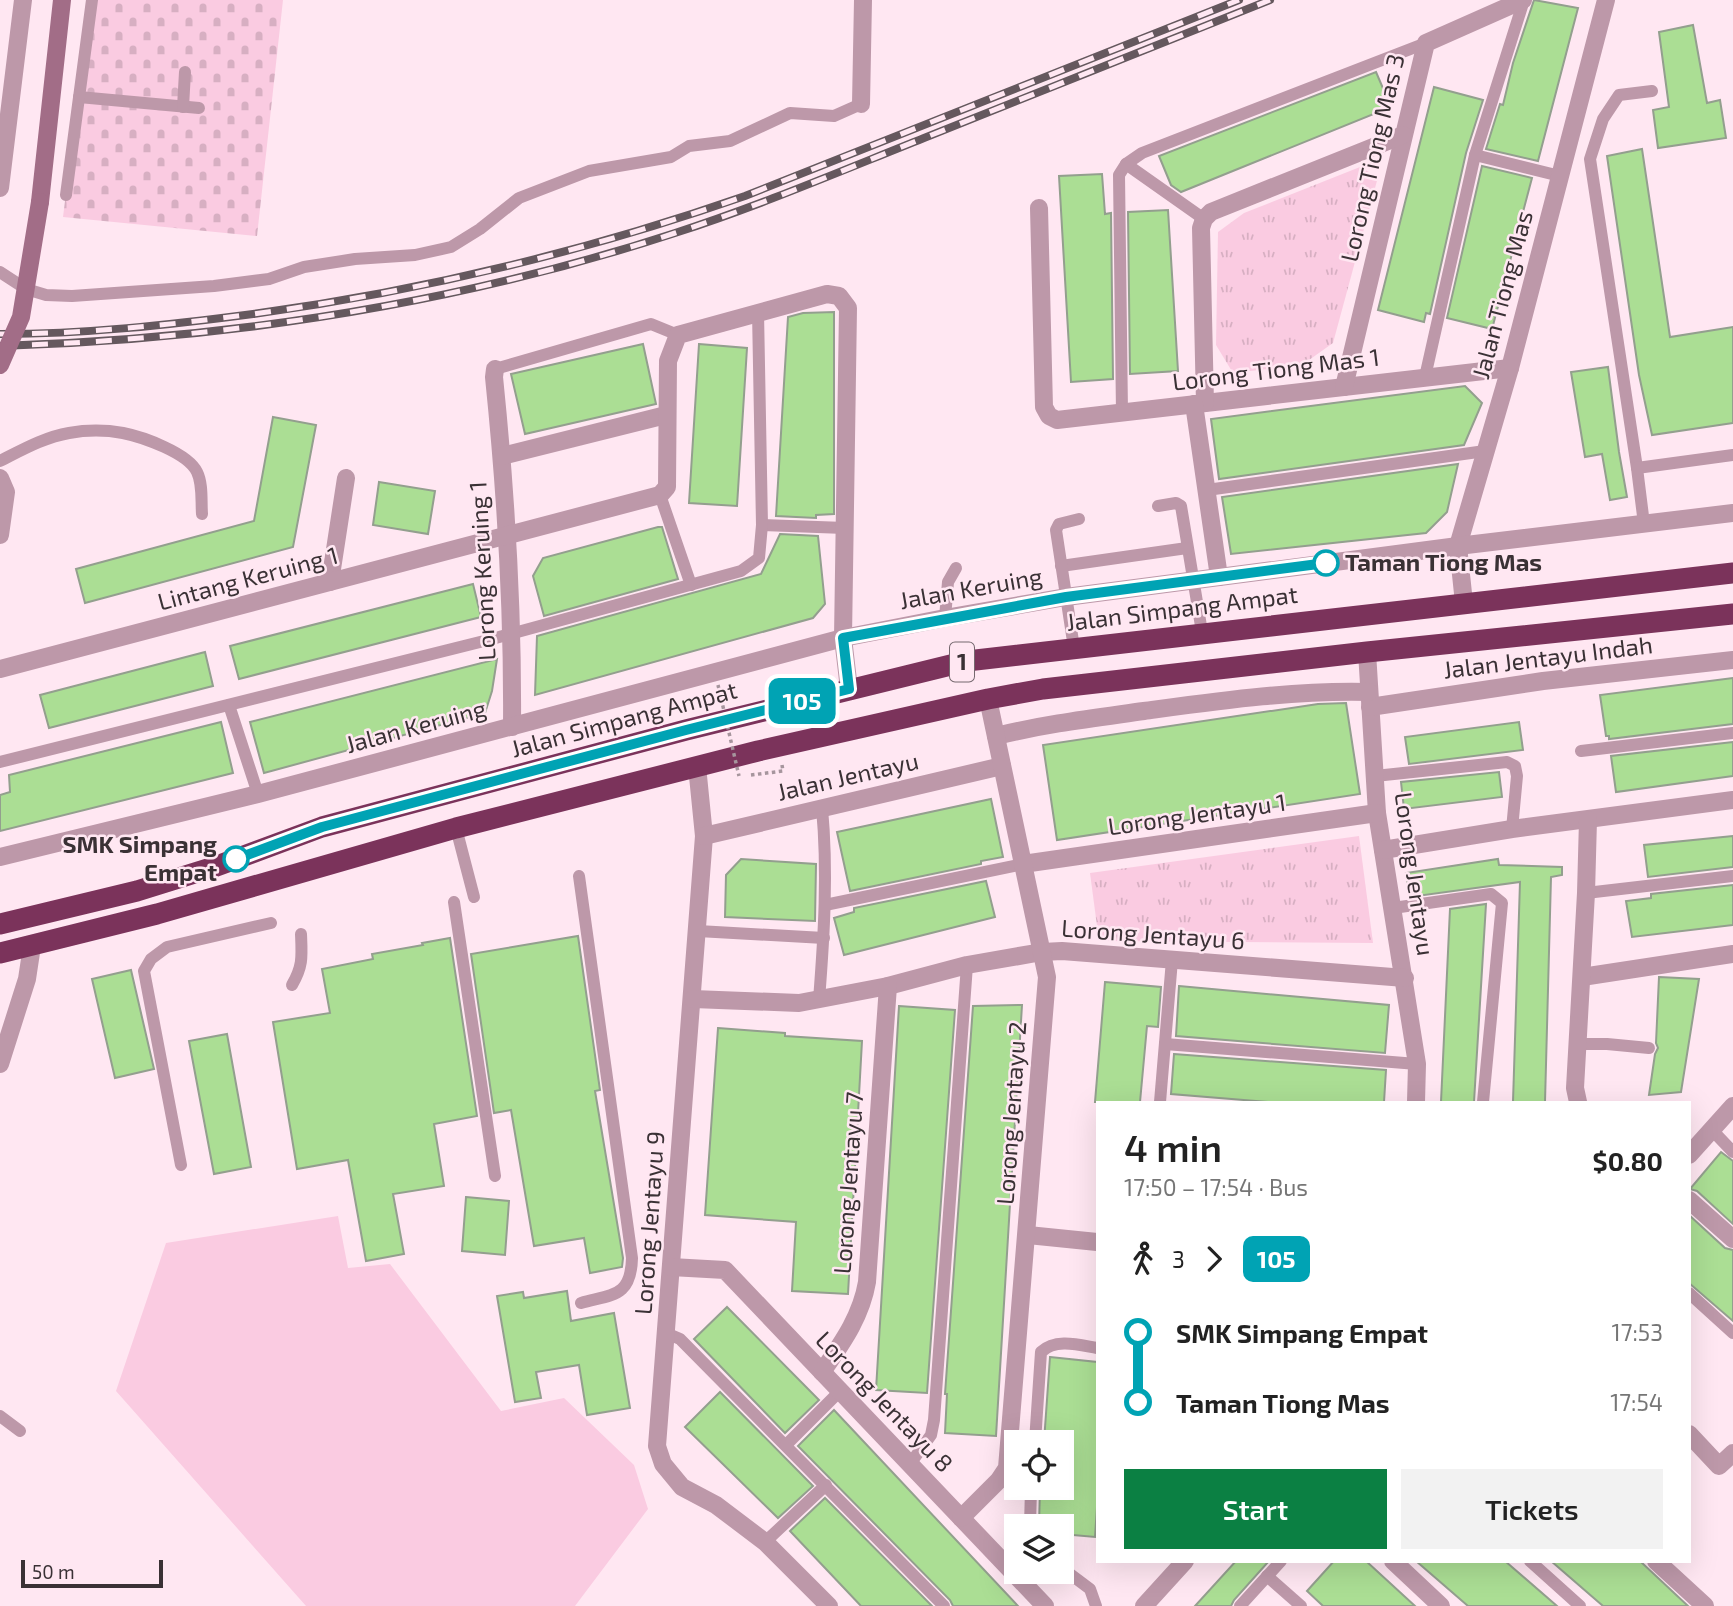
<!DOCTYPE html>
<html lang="en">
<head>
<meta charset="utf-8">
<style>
	:root { --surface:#fff; --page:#f2f2f2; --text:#222; --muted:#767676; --accent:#0b8043 }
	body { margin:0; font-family:"Exo 2",sans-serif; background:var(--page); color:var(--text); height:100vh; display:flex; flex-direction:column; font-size:26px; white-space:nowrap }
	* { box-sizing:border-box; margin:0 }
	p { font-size:23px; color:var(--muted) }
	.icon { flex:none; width:38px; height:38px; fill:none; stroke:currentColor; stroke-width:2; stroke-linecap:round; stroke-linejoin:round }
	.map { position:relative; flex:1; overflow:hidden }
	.details { position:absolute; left:1096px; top:1101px; width:595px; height:462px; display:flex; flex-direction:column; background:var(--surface); border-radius:0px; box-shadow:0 7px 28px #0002 }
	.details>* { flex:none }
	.badge { padding:0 14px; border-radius:10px; font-size:24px; line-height:46px }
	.fabs { position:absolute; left:1004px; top:1430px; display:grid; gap:14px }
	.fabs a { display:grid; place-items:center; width:70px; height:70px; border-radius:0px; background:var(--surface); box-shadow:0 7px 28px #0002; font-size:35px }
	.scale { position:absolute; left:21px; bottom:18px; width:142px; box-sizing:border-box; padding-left:7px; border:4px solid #3a3135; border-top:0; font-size:19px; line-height:24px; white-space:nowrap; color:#3a3135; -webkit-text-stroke:5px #ffe7f2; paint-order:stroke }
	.map>.badge { position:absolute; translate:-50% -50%; box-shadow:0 0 0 4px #fff }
	.legs { display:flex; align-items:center; gap:10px; height:77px; padding:0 28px; font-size:23px }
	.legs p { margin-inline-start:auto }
	.summary { display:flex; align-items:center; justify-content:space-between; height:119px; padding:0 28px }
	h1 { font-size:38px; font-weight:600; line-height:52px }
	.action { display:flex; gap:14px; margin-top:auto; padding:14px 28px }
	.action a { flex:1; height:80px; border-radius:0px; background:var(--accent); color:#fff; font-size:28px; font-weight:600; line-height:80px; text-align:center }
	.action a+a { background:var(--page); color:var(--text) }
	ul { padding:0 28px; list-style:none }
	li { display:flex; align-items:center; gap:24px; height:70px; font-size:26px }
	li i { display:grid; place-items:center; width:10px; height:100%; margin:0 9px; background:currentColor }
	li i::after { content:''; width:18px; height:18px; margin:-9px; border:5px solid; border-radius:50%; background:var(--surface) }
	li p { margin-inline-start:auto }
	li:first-child i { background:linear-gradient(#0000 50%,currentColor 0) }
	li:last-child i { background:linear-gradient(currentColor 50%,#0000 0) }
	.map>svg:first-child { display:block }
	.grass { fill:#facbe1 }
	.cemetery { fill:url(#cemetery-stones) }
	.park { fill:url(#park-tufts) }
	.building { fill:#abde94; stroke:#939f8e; stroke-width:2 }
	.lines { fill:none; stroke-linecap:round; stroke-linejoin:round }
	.path { stroke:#a6959d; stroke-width:3.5; stroke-dasharray:3.5 3.5; stroke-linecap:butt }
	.lane { stroke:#bd98a9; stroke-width:12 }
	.street { stroke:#bd98a9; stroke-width:18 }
	.secondary { stroke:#a26d87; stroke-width:18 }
	.highway { stroke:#7b335b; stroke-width:21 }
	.rail-casing { stroke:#65585e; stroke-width:8 }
	.rail { stroke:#ffe7f2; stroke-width:5; stroke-dasharray:16; stroke-linecap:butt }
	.path-bridge { stroke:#a6959d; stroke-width:3.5; stroke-dasharray:3.5 3.5; stroke-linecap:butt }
	.secondary-bridge { stroke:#a26d87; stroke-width:18 }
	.line-1-casing { stroke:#fff; stroke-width:16 }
	.line-1 { stroke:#00a3b4; stroke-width:10 }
	.stop-1-dot { fill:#fff; stroke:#00a3b4; stroke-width:3.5 }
	.labels { text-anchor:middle; stroke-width:5; stroke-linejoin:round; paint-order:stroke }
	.shield { fill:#ffe7f2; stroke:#75686e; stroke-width:2 }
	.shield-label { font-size:23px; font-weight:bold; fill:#3a3135 }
	.street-label { font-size:24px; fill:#3a3135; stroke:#ffe7f2 }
	.stop-label { font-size:24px; font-weight:bold; fill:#3a3135; stroke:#ffe7f2; text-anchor:start }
</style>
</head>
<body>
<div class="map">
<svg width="1733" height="1606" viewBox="0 0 1733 1606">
	<defs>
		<pattern id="cemetery-stones" width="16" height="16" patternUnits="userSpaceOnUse" patternTransform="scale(1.75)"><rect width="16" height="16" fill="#facbe1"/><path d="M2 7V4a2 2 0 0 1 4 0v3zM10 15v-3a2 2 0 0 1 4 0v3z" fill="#d7afc2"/></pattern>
		<pattern id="park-tufts" width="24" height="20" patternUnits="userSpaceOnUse" patternTransform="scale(1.75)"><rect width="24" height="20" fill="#facbe1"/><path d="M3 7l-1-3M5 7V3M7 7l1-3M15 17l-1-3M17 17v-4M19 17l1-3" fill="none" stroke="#d7afc2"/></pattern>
	</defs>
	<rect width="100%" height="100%" fill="#ffe7f2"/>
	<path class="grass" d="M338,1216L348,1268L390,1264L501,1411L564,1398L634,1465L648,1509L575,1606H306L116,1391L166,1243Z"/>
	<path class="cemetery" d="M90,0H283L257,236L63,217Z"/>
	<g class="park">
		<path d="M1360,167L1378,177L1333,343L1302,365L1233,373L1216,345L1218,232L1244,213Z"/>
		<path d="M1359,836L1373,943L1099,941L1090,873Z"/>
	</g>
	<g class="building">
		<path d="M1534,0L1578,8L1538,161L1486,149L1500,104L1503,105L1513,63Z"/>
		<path d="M1693,25L1707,103L1720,100L1726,138L1658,148L1653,110L1669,107L1659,32Z"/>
		<path d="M1376,72L1391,107L1181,192L1171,185L1159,156Z"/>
		<path d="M1434,87L1483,100L1466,153L1430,314L1426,313L1424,322L1378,310Z"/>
		<path d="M1642,149L1670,337L1733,327V423L1652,435L1639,375L1607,156Z"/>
		<path d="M1482,166L1532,178L1492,329L1447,318Z"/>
		<path d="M1102,174L1105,214L1111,213L1113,379L1071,382L1059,176Z"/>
		<path d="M1168,210L1178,371L1130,374L1128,212Z"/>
		<path d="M834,312V514L816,515V518L776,516L788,317L803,313Z"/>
		<path d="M643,344L656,404L525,434L511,374Z"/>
		<path d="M699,344L747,348L737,506L689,503Z"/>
		<path d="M1608,367L1619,452L1627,497L1610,500L1602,454L1585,457L1571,372Z"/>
		<path d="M1465,386L1482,403L1464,445L1219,479L1211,419Z"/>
		<path d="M273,417L316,425L293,547L85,603L76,569L254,521Z"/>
		<path d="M1458,464L1447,512L1426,533L1231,554L1222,497Z"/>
		<path d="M379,482L435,491L428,534L373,525Z"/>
		<path d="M658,527H662L678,579L544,616L533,576L543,558Z"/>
		<path d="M780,534L818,536L825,604L813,618L535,695L537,636L761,574Z"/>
		<path d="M473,584L481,617L239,679L230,646Z"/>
		<path d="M205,652L213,686L49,728L40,695Z"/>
		<path d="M497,659L492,691L485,713L264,773L250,722Z"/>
		<path d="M1733,678V724L1609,739V736H1606L1600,695Z"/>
		<path d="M1346,703L1360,794L1057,840L1043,745L1318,704Z"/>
		<path d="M221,722L233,773L0,831V795L10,792L9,775Z"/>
		<path d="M1519,722L1523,750L1409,764L1405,737Z"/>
		<path d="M1733,742V776L1616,792L1611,756Z"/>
		<path d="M1499,772L1502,797L1404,809L1401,782Z"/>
		<path d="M991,799L1003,857L981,861V864L850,891L837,832Z"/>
		<path d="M1733,836V867L1648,877L1644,845Z"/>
		<path d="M741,859L816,864L815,921L725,917L726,875Z"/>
		<path d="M1498,859L1499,865L1562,867V875L1551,877L1545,1102H1513L1520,882L1410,897L1406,873Z"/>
		<path d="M986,881L995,917L844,955L834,918L854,912V908Z"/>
		<path d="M1733,885V925L1632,937L1626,901L1651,898V894Z"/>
		<path d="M1486,904L1474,1102H1441L1450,909Z"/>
		<path d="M578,936L600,1090L595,1091L623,1258L622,1267L590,1273L584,1238L534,1246L511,1110L494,1113L471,954Z"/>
		<path d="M450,938L477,1116L434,1124L444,1186L393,1194L404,1254L366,1261L348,1160L297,1169L273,1022L330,1013L322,969L373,959L372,954L423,945L422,943Z"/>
		<path d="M131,970L154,1069L115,1078L92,979Z"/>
		<path d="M1659,977L1699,979L1681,1092L1649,1095L1655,1054L1658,1048L1656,1043Z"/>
		<path d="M1105,982L1161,987L1158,1027L1147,1026L1140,1102H1095Z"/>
		<path d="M1179,986L1389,1005L1385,1053L1176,1036Z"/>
		<path d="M1022,1005L996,1436L945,1433L947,1394H945L973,1006Z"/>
		<path d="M899,1006L955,1010L927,1393L876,1390Z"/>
		<path d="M718,1028L785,1033V1036L862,1041L848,1294L792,1291L796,1222L705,1215Z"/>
		<path d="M227,1034L251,1167L214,1174L189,1041Z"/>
		<path d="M1174,1054L1386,1070L1384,1102H1268L1171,1094Z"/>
		<path d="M1721,1152L1733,1161V1224L1697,1191L1690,1189Z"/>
		<path d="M466,1197L509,1201L505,1255L462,1251Z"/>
		<path d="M1689,1215L1725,1248L1733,1250V1321L1689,1283Z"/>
		<path d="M567,1291L571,1321L614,1313L630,1408L587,1415L579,1365L536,1372L541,1398L515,1402L497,1296L523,1292L524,1298Z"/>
		<path d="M727,1307L819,1400L785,1433L694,1339Z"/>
		<path d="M1050,1357L1097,1362V1507L1095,1537L1062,1534V1526H1039L1040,1488H1062V1442H1044Z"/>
		<path d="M720,1392L813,1486L778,1518L685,1427Z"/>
		<path d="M834,1410L1018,1606H953L950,1600L798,1446Z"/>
		<path d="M825,1498L932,1606H861L790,1531Z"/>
		<path d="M1236,1561H1269L1234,1600L1231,1606H1195Z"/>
		<path d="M1334,1561H1366L1415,1606H1323L1307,1591Z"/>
		<path d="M1416,1561H1505L1557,1606H1468Z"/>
		<path d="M1551,1561H1640L1688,1606H1603Z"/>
	</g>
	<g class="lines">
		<path class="path" d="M751,775L783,771L782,765"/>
		<g class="lane">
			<path d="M79,97L199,108"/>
			<path d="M183,107L185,72"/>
			<path d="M1475,155L1560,176"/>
			<path d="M1126,164L1204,219"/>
			<path d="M66,195L92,0"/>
			<path d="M0,272L26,289L46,295L72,296L214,286L269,279L304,267L355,259L415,255L451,247L480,229L519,198L589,171L671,157L689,146L730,141L790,113L834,116L861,104"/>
			<path d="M495,369L651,324L678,335"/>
			<path d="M1425,377L1475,155L1524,0"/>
			<path d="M1122,413L1119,175L1126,164L1142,153L1426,43"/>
			<path d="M0,461C22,450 45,437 69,433C86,430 106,430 123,433C143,437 188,453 197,472C203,484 201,501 202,514"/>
			<path d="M1637,468L1590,159L1603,119L1619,95L1652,91"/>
			<path d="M1207,490L1485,451"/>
			<path d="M660,495L691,585"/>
			<path d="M1158,506L1176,503L1181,506L1202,632"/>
			<path d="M1644,524L1637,468L1733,455"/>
			<path d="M762,525L845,528"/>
			<path d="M1061,566L1187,548"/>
			<path d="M945,618L948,582L956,568"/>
			<path d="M1074,648L1056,530L1059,524L1079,519"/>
			<path d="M229,705L258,794"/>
			<path d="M1581,751L1733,733"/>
			<path d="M0,762L492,639L741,571L759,558L762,525L758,312"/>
			<path d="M1375,776L1507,762L1515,766L1517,776L1512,829"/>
			<path d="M456,828L474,897"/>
			<path d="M579,876L632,1258C631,1297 613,1294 581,1303"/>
			<path d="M1586,893L1733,876"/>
			<path d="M454,902L495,1176"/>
			<path d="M825,905L1023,864"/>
			<path d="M1393,908L1491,894L1502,903L1483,1102"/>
			<path d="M698,931L824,938"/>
			<path d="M292,985C303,966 302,957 301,934"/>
			<path d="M819,1000C824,936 828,872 822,808"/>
			<path d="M1165,1044L1417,1064"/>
			<path d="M1579,1044H1607L1649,1048"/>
			<path d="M1160,1102L1172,960"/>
			<path d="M1712,1130L1733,1152"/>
			<path d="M181,1165L144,971L151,959L167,947L271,923"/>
			<path d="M1689,1293L1733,1333"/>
			<path d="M666,1338L673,1336L680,1339L944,1606"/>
			<path d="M0,1416L20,1431"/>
			<path d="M1035,1442L1041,1352C1056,1338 1079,1345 1097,1348"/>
			<path d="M786,1445L840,1391"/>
			<path d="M910,1464L931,1435L934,1420L967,965"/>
			<path d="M1030,1526L1031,1488"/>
			<path d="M765,1542L826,1485"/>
			<path d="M1530,1561L1580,1606"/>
			<path d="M1062,1568L1090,1589L1096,1606"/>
			<path d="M1267,1576L1301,1606"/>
			<path d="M1240,1606L1281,1561"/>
		</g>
		<g class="street">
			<path d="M861,104L863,0"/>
			<path d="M0,188L23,0"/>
			<path d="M1039,208L1044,407L1049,416L1057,420L1510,368"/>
			<path d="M495,369L494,377C506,494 513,610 512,727"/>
			<path d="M1344,387L1426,43L1523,0"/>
			<path d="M1205,403L1201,228L1204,219L1211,212L1403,135"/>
			<path d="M1194,404L1219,577"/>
			<path d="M502,456L666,415"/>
			<path d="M0,478L6,492L0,535"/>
			<path d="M330,582L346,478"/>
			<path d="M1464,603L1458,546L1510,368L1606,0"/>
			<path d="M1367,652L1377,813L1417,1064L1416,1102"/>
			<path d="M0,669L660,495L667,487L668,361L678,335L827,294L839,296L848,308L843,638L849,689"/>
			<path d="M1370,707L1543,681L1733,660"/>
			<path d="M996,736C1045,724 1095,718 1144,711C1218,701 1294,690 1369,692"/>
			<path d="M697,766L704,836L657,1446L663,1464L682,1487L716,1505L765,1542L829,1606"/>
			<path d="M704,836L1002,766"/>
			<path d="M1383,850L1512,829L1733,800"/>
			<path d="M0,857L258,794L843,638L945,618L1066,597L1458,546L1733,513"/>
			<path d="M1023,864L1377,813"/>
			<path d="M1582,977L1733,954"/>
			<path d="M693,999L799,1003L888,986L967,965L1042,952L1062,951L1405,978"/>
			<path d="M0,1064L27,979L32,946"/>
			<path d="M1578,1102L1575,1088L1586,893L1588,820"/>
			<path d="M1689,1155L1733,1106"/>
			<path d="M1689,1200L1733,1239"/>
			<path d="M1028,1235L1097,1242"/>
			<path d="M671,1267L725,1270L1045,1606"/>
			<path d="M822,1372C842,1343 861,1317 867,1282L888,986"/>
			<path d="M1689,1434L1719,1466L1733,1453"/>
			<path d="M961,1518L999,1480L1007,1468L1047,977L988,699"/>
			<path d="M1393,1561L1441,1606"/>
			<path d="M1656,1561L1705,1606"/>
			<path d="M1144,1606L1185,1561"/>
		</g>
		<path class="secondary" d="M40,202L62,0"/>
		<g class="highway">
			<path d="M0,924L137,891L214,867L322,827L686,730L967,661L1733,573"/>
			<path d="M0,953L157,914L456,828L758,751L988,699L1043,689L1367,652L1733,614"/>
		</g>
		<defs>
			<g id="rail">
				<path d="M0,334C85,334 169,325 253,314C422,291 584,252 745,196L1239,0"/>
				<path d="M0,346C228,339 458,304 675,233C759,206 841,171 924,138C1039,92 1155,46 1270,0"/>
			</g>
		</defs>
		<use href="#rail" class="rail-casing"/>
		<use href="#rail" class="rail"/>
		<path class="path-bridge" d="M718,685L739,776"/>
		<path class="secondary-bridge" d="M0,365L21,317L40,202"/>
	</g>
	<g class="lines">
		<defs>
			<path id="line-1" d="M236,859L322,827L686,730L849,689L843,638L1066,597L1326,563"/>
		</defs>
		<use href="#line-1" class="line-1-casing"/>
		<use href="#line-1" class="line-1"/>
	</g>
	<g class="stop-1-dot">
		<circle cx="1326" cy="563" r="12"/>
		<circle cx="236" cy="859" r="12"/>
	</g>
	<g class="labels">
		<rect class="shield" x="950" y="642.5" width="24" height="39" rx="5"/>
		<g class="shield-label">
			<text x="962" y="670">1</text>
		</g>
		<g class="street-label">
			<text transform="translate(1373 158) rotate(-77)" y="8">Lorong Tiong Mas 3</text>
			<text transform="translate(1503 295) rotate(-75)" y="8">Jalan Tiong Mas</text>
			<text transform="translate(1276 370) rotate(-7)" y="8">Lorong Tiong Mas 1</text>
			<text transform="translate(483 571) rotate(-93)" y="8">Lorong Keruing 1</text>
			<text transform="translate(248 579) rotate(-15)" y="8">Lintang Keruing 1</text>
			<text transform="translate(971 589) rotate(-10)" y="8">Jalan Keruing</text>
			<text transform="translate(1182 609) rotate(-7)" y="8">Jalan Simpang Ampat</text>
			<text transform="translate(1548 658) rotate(-7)" y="8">Jalan Jentayu Indah</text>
			<text transform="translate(624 720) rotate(-15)" y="8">Jalan Simpang Ampat</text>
			<text transform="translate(416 727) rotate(-15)" y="8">Jalan Keruing</text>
			<text transform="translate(848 777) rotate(-13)" y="8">Jalan Jentayu</text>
			<text transform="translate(1197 815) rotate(-8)" y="8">Lorong Jentayu 1</text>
			<text transform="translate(1414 874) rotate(82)" y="8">Lorong Jentayu</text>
			<text transform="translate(1153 935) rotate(4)" y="8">Lorong Jentayu 6</text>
			<text transform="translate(1012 1113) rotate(-86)" y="8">Lorong Jentayu 2</text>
			<text transform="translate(849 1183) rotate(-86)" y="8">Lorong Jentayu 7</text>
			<text transform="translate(650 1223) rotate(-86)" y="8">Lorong Jentayu 9</text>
			<text transform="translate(884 1402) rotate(46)" y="8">Lorong Jentayu 8</text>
		</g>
		<g class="stop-label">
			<text x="1345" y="571">Taman Tiong Mas</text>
			<text x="217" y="853" text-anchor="end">SMK Simpang<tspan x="217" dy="28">Empat</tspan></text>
		</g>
	</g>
</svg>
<div class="fabs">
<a><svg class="icon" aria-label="locate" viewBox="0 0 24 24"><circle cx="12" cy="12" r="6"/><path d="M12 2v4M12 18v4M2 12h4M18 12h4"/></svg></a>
<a><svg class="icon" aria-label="layers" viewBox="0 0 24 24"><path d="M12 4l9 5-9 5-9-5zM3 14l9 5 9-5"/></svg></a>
</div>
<div class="scale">50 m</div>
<b class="badge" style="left:802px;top:701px;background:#00a3b4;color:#fff">105</b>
<section class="details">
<div class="summary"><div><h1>4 min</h1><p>17:50 – 17:54 · Bus</p></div><b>$0.80</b></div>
<div class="legs"><svg class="icon" aria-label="walk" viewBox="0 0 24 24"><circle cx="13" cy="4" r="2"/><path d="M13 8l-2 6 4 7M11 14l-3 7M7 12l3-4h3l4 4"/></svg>3<svg class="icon" aria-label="forward" viewBox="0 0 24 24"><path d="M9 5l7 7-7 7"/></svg><b class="badge" style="background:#00a3b4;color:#fff">105</b></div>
<ul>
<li><i style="color:#00a3b4"></i><b>SMK Simpang Empat</b><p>17:53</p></li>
<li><i style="color:#00a3b4"></i><b>Taman Tiong Mas</b><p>17:54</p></li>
</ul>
<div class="action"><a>Start</a><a>Tickets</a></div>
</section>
</div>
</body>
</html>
